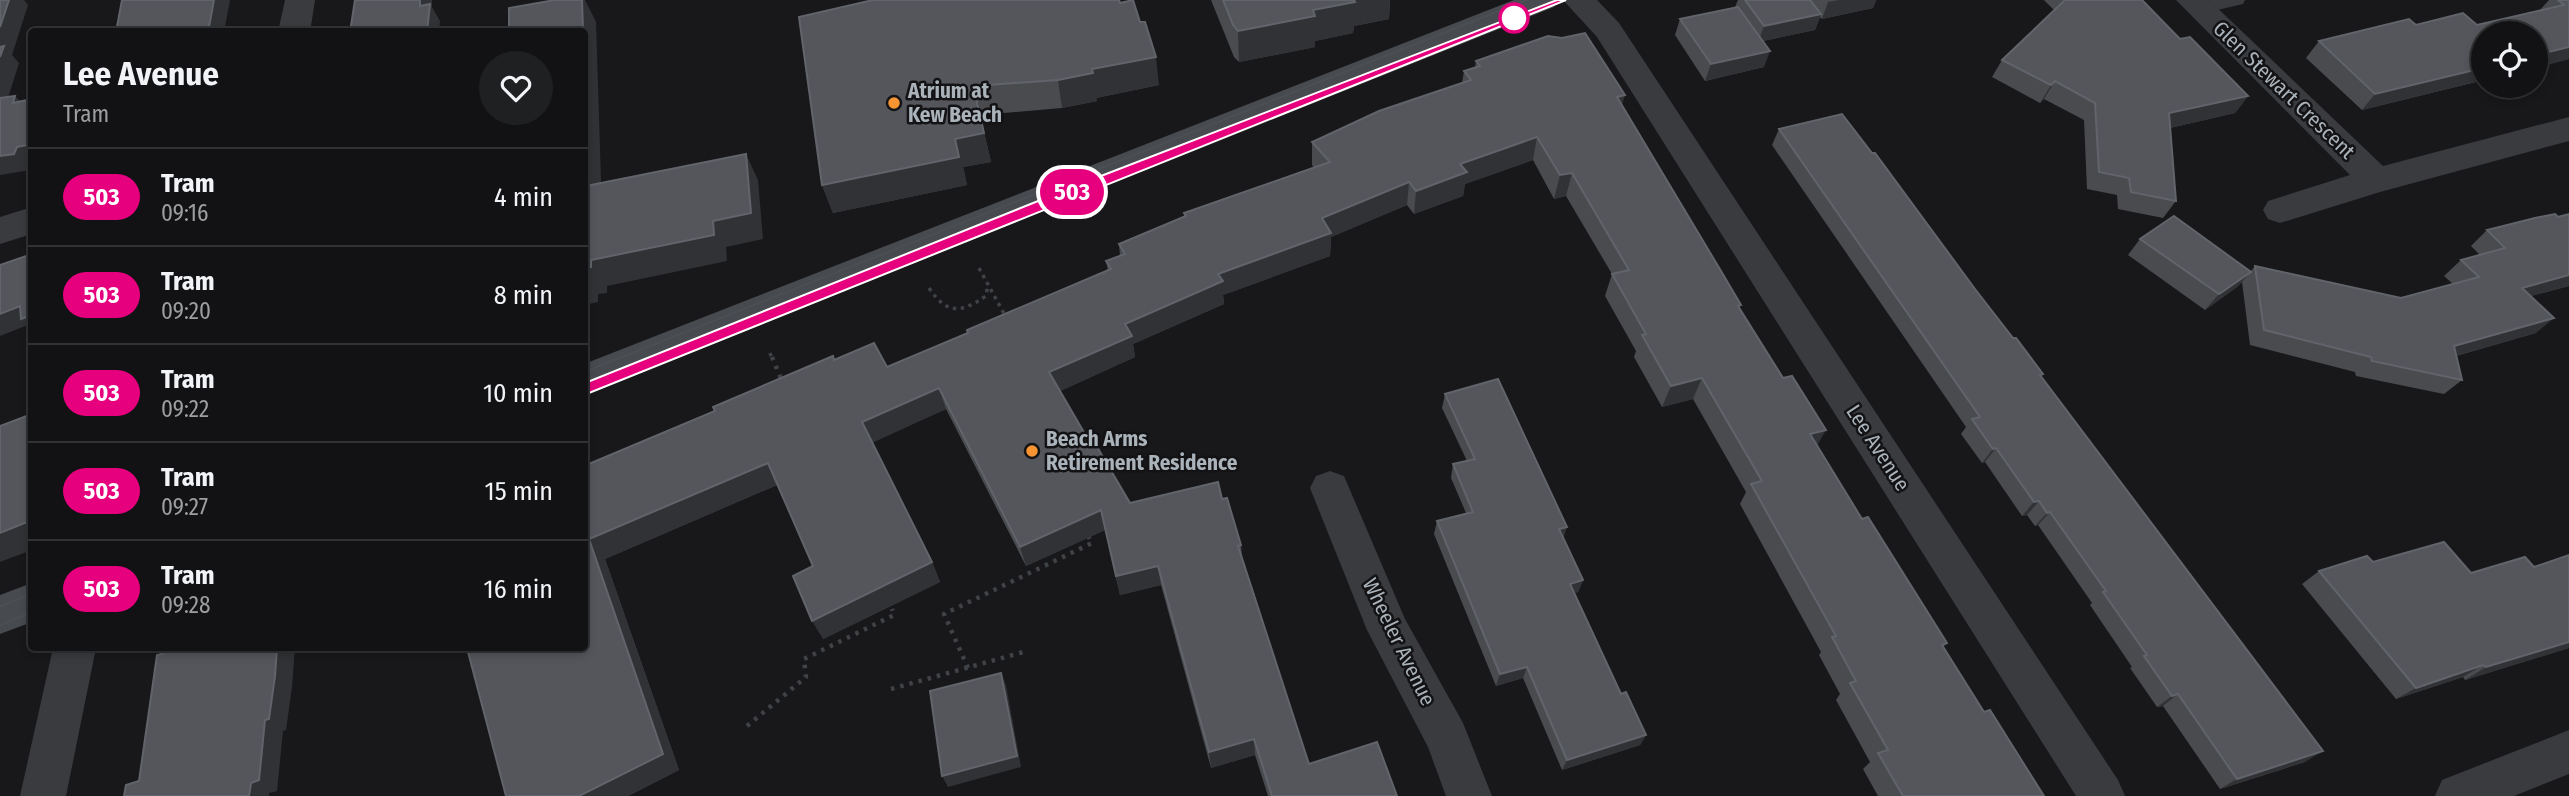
<!DOCTYPE html>
<html lang="en">
<head>
<meta charset="utf-8">
<style>
	:root { --surface:#121214; --page:#1f2022; --text:#f1f3f6; --muted:#9c9ea0; --line:#313234 }
	body { margin:0; font-family:"Fira Sans Condensed",sans-serif; background:var(--page); color:var(--text); height:100vh; display:flex; flex-direction:column; font-size:26px; white-space:nowrap }
	* { box-sizing:border-box; margin:0 }
	p { font-size:23px; color:var(--muted) }
	.icon { flex:none; width:38px; height:38px; fill:none; stroke:currentColor; stroke-width:2; stroke-linecap:round; stroke-linejoin:round }
	.map { position:relative; flex:1; overflow:hidden }
	.drawer { position:absolute; left:28px; top:28px; width:560px; height:623px; display:flex; flex-direction:column; background:var(--surface); border-radius:7px; box-shadow:0 4px 10px #0003,0 0 0 2px var(--line) }
	.drawer>* { flex:none }
	.badge { padding:0 14px; border-radius:23px; font-size:24px; line-height:46px }
	.fabs { position:absolute; left:2471px; top:21px; display:grid; gap:14px }
	.fabs a { display:grid; place-items:center; width:77px; height:77px; border-radius:50%; background:var(--surface); box-shadow:0 4px 10px #0003,0 0 0 2px var(--line); font-size:35px }
	.map>.badge { position:absolute; translate:-50% -50%; box-shadow:0 0 0 4px #fff }
	.round { display:grid; place-items:center; flex:none; width:74px; height:74px; border-radius:37px; background:var(--page) }
	.summary { display:flex; align-items:center; justify-content:space-between; height:119px; padding:0 35px }
	h1 { font-size:33px; font-weight:700; line-height:52px }
	ul { padding:0; list-style:none }
	li { display:flex; align-items:center; gap:21px; height:98px; padding:0 35px; border-top:2px solid var(--line) }
	li div { flex:1 }
	li b { display:block; font-size:26px }
	li em { font-style:normal }
	li .badge { min-width:77px; font-weight:700; text-align:center }
	.map>svg:first-child { display:block }
	.lines { fill:none; stroke-linecap:round; stroke-linejoin:round }
	.path-far1 { stroke:#3f4246; stroke-width:3.5; stroke-dasharray:3.5 4.5; stroke-linecap:butt }
	.path { stroke:#3f4246; stroke-width:4.5; stroke-dasharray:3.5 6; stroke-linecap:butt }
	.lane { fill:#393b3f; fill-rule:evenodd }
	.street { fill:#393b3f; fill-rule:evenodd }
	.secondary { fill:#474a4f; fill-rule:evenodd }
	.tram { stroke:#4c4f54; stroke-width:2 }
	.wall { fill:#494b4f }
	.shaded-wall { fill:#313235 }
	.building { fill:#54565b; stroke:#61646a; stroke-width:2 }
	.line { fill:#e6007e; stroke:#fff; stroke-width:2 }
	.stop-dot { fill:#fff; stroke:#e6007e; stroke-width:3.5 }
	.poi-dot { fill:#f89432; stroke:#131315; stroke-width:2.5 }
	.labels { text-anchor:middle; stroke-width:5; stroke-linejoin:round; paint-order:stroke }
	.street-label { font-size:21px; fill:#aab2ba; stroke:#131315 }
	.poi-label { font-size:21px; font-weight:bold; fill:#aab2ba; stroke:#131315; text-anchor:start }
</style>
</head>
<body>
<div class="map">
<svg width="2569" height="796" viewBox="0 0 2569 796">
	<rect width="100%" height="100%" fill="#18181a"/>
	<g class="lines">
		<g class="path-far1">
			<path d="M979,268L1007,319"/>
			<path d="M929,288C947,315 961,313 986,296L988,284"/>
			<path d="M770,353L772,359"/>
		</g>
		<g class="path">
			<path d="M772,357L782,381"/>
			<path d="M968,668L944,614L1092,543L1087,534"/>
			<path d="M891,689L1027,651"/>
			<path d="M747,726L806,677L804,659L894,615L892,609"/>
		</g>
		<path class="lane" d="M2211,0H2245L2243,4L2200,14L2192,8L2194,4Z"/>
		<g class="street">
			<path d="M285,0H315L310,32H278Z"/>
			<path d="M1563,0H1597L1619,23L2118,780L2125,796H2076L1597,37Z"/>
			<path d="M2176,0H2209L2383,166L2569,117V141L2380,192L2280,223L2268,219L2263,210L2268,201L2350,175Z"/>
			<path d="M32,207V234L0,244V217Z"/>
			<path d="M1330,471L1344,476L1405,619L1463,723L1492,796H1446L1428,747L1367,630L1310,488L1316,476Z"/>
			<path d="M53,648H96L66,796H20Z"/>
			<path d="M2569,730V774L2514,796H2435L2442,780Z"/>
		</g>
		<g class="secondary">
			<path d="M1514,0H1558L1554,7L584,395V364Z"/>
			<path d="M32,583V622L0,634V595Z"/>
		</g>
		<g class="tram">
			<path d="M584,372L1527,0"/>
			<path d="M584,389L1093,184L1561,0"/>
			<path d="M0,606L32,594"/>
			<path d="M0,625L32,612"/>
		</g>
	</g>
	<g class="wall">
		<path d="M873,0L1159,85L1096,98L1097,101L1062,108L980,115L991,162L963,167L967,185L833,213L822,185Z"/>
		<path d="M1211,0H1390L1389,19L1354,26L1353,33L1315,41V47L1239,62L1234,57Z"/>
		<path d="M1738,0H1876L1873,8L1822,19L1820,17L1815,30L1763,41L1764,67L1705,81L1675,35L1680,19L1735,7Z"/>
		<path d="M2044,0H2142L2180,39L2248,96L2235,113L2170,128L2176,201L2163,218L2118,209L2117,195L2087,189L2084,120L2044,99L2040,103L1992,77L2002,60L2054,10Z"/>
		<path d="M2549,0H2569V59L2362,110L2306,58L2319,41L2416,25H2477L2539,11Z"/>
		<path d="M1476,61L1622,106L1740,308L1817,445L1862,519L1947,643L1943,647L1984,712L2044,796H1878L1863,769L1870,762L1836,700L1840,694L1819,655L1821,652L1740,504L1746,492L1693,399L1662,407L1634,357L1636,351L1605,296L1612,274L1566,196L1554,199L1533,160L1465,184L1463,196L1414,214L1407,205L1331,237L1330,256L1223,295L1224,304L1133,344L1135,357L1060,391L1089,441L1130,503L1222,499L1241,545L1242,556L1309,764L1397,796H1268L1255,755L1211,768L1161,585L1120,595L1105,530L1026,566L946,409L872,442L932,562L940,582L823,639L813,566L777,485L605,559L679,770L628,796H506L584,466L834,360L887,367L968,333L967,330L1108,271L1106,261L1120,256L1119,244L1184,216V213L1314,168L1312,165V142L1462,83L1464,71L1475,68Z"/>
		<path d="M1779,129L1975,289L2013,338L2043,374L2041,377L2305,762L2220,789L2163,706L2157,707L2130,668L2132,667L2090,605L2092,603L2038,525L2035,526L2027,515L2022,516L1985,462L1982,463L1961,434L1966,427L1772,145Z"/>
		<path d="M2569,214V286L2531,296L2536,333L2456,356L2462,380L2444,394L2356,376L2355,372L2250,345L2242,282L2237,287L2205,310L2128,255L2140,239L2250,272L2255,266L2401,298L2453,284L2444,276L2461,260L2480,255L2471,246L2487,230Z"/>
		<path d="M1445,394L1563,538L1583,580L1578,592L1574,593L1621,694L1646,735L1640,745L1562,770L1523,678L1496,686L1434,534L1437,521L1466,513L1451,478L1453,464L1467,461L1442,408Z"/>
		<path d="M2569,555V648L2465,680L2463,677L2396,699L2302,584L2319,571L2373,562L2471,573L2534,567Z"/>
	</g>
	<g class="shaded-wall">
		<path d="M7,0H24L28,5L12,55L19,63L2,117L0,115V27Z"/>
		<path d="M214,0H230L224,32H208Z"/>
		<path d="M420,0H432V7L440,21L439,32H427L420,6Z"/>
		<path d="M582,0H585L596,22L602,212L586,186L584,32H583Z"/>
		<path d="M1351,0H1390L1389,19L1354,26L1353,33L1315,41V47L1239,62L1238,31Z"/>
		<path d="M1839,0H1876L1873,8L1822,19L1828,2Z"/>
		<path d="M1821,14L1815,30L1758,42L1764,26Z"/>
		<path d="M2569,47V59L2536,68V55Z"/>
		<path d="M1770,51L1764,67L1705,81L1711,64Z"/>
		<path d="M1156,57L1159,85L1096,98L1097,101L1062,108L1058,80L1092,69Z"/>
		<path d="M2483,68V80L2362,110L2375,94Z"/>
		<path d="M2055,81L2044,99L2040,103L2051,85Z"/>
		<path d="M1625,95L1618,119L1617,97Z"/>
		<path d="M15,96L32,112L13,103Z"/>
		<path d="M2248,96L2235,113L2157,131L2169,113Z"/>
		<path d="M984,133L991,162L963,167L967,185L833,213L822,185L955,139Z"/>
		<path d="M1537,137L1533,160L1465,184L1463,196L1414,214L1416,191L1460,164Z"/>
		<path d="M32,144L31,170L0,175V156L17,147Z"/>
		<path d="M746,154L758,180L763,239L726,247L727,261L607,286V293L598,294V302L584,305V268L591,260L713,221Z"/>
		<path d="M1572,173L1566,196L1554,199L1560,175Z"/>
		<path d="M1409,182L1407,205L1331,237L1330,256L1223,295L1224,304L1133,344L1135,357L1054,394L1049,372L1125,324L1322,218Z"/>
		<path d="M2251,272L2237,287L2205,310L2219,294Z"/>
		<path d="M2569,275V286L2504,303L2522,288Z"/>
		<path d="M20,306L32,315V328L28,325L0,336V314Z"/>
		<path d="M2554,318L2536,333L2437,361L2454,346Z"/>
		<path d="M1702,378L1693,399L1662,407L1671,386Z"/>
		<path d="M939,388L946,409L872,443L862,422Z"/>
		<path d="M1826,430L1814,451L1810,434Z"/>
		<path d="M1996,448L1985,462L1982,463L1993,449Z"/>
		<path d="M768,463L779,484L605,559L679,770L628,796H579L589,539Z"/>
		<path d="M2039,501L2027,515L2022,516L2034,502Z"/>
		<path d="M1101,510L1105,530L1026,566L1020,547Z"/>
		<path d="M2050,512L2038,525L2035,526L2047,513Z"/>
		<path d="M32,520V550L0,562V533Z"/>
		<path d="M1567,527L1563,540L1559,529Z"/>
		<path d="M932,562L940,582L823,639L812,621Z"/>
		<path d="M1158,566L1161,585L1120,595L1116,576Z"/>
		<path d="M1583,580L1578,592L1565,596L1570,584Z"/>
		<path d="M2569,642V648L2465,680L2486,667Z"/>
		<path d="M277,648H295L292,687L286,730L283,731L277,791L269,793V796H249L251,783L265,720Z"/>
		<path d="M424,648H437L429,652Z"/>
		<path d="M2483,665L2463,677L2396,699L2416,688Z"/>
		<path d="M1527,667L1523,678L1496,686L1500,674Z"/>
		<path d="M1001,673L1006,685L1021,767L948,787L942,776Z"/>
		<path d="M2178,694L2163,706L2157,707L2172,696Z"/>
		<path d="M1646,735L1640,745L1562,770L1567,760Z"/>
		<path d="M1254,739L1255,755L1211,768L1209,752Z"/>
		<path d="M2323,751L2305,762L2220,789L2237,779Z"/>
	</g>
	<g class="building">
		<path d="M0,0H9L0,27Z"/>
		<path d="M122,0H214L208,32H116Z"/>
		<path d="M355,0H420V6L430,4L427,32H350Z"/>
		<path d="M555,0H582L583,32H509V8Z"/>
		<path d="M873,0H1119L1120,3L1133,0L1140,22H1145L1156,57L1092,69L1093,73L1058,80L973,86L984,133L955,139L959,157L822,185L799,17Z"/>
		<path d="M1223,0H1354L1355,2L1313,10L1315,16L1238,31L1233,25Z"/>
		<path d="M1745,0H1810L1821,14L1764,26Z"/>
		<path d="M2065,0H2142L2180,39L2190,37L2248,96L2169,113L2176,201L2131,192L2129,178L2099,172L2095,103L2055,81L2051,85L2002,60Z"/>
		<path d="M2558,0H2569V47L2536,55V33H2483V68L2375,94L2319,41L2409,19L2416,25L2463,13L2477,25L2564,5Z"/>
		<path d="M1738,7L1770,51L1711,64L1680,19Z"/>
		<path d="M1585,33L1625,95L1617,97L1721,271L1741,305L1738,306L1783,378L1792,376L1826,430L1810,434L1862,519L1868,517L1947,643L1942,645L1984,712L1990,710L2044,796H1903L1878,753L1888,750L1850,683L1856,681L1832,637L1836,636L1751,484L1762,481L1702,378L1671,386L1642,335L1646,334L1612,274L1629,270L1572,173L1560,175L1537,137L1460,164L1467,172L1416,191L1409,182L1322,218L1331,233L1218,274L1223,281L1125,324L1132,336L1049,372L1089,441L1093,440L1130,503L1218,482L1222,499L1227,498L1241,545L1238,546L1309,764L1377,742L1397,796H1272L1254,739L1209,752L1158,566L1116,576L1101,510L1020,547L939,388L862,422L932,562L812,621L793,576L813,566L768,463L589,539L663,754L579,796H506L467,648H584V466L715,411L713,407L833,356L834,360L874,343L887,367L968,333L967,330L1111,269L1106,261L1125,254L1119,244L1186,216L1184,213L1330,162L1312,142L1379,111L1471,80L1464,71L1480,66L1476,61L1548,36L1562,38Z"/>
		<path d="M4,46L0,57V47Z"/>
		<path d="M15,96L13,103L32,99V144L17,147L14,154L0,156V98Z"/>
		<path d="M584,96L586,186L746,154L751,213L713,221L714,235L591,260V267L584,268Z"/>
		<path d="M1842,114L1872,153H1875L1975,289L2013,338H2016L2043,374L2040,375L2323,751L2237,779L2178,694L2172,696L2144,656L2147,655L2103,592L2106,591L2050,512L2047,513L2039,501L2034,502L1996,448L1993,449L1972,419L1980,417L1779,129Z"/>
		<path d="M2555,214L2558,217L2569,214V275L2522,288L2554,318L2454,346L2462,380L2372,361L2371,357L2264,330L2255,266L2401,298L2479,277L2461,260L2505,248L2487,230L2535,218Z"/>
		<path d="M2174,216L2251,272L2219,294L2140,239Z"/>
		<path d="M32,254V315L21,319L20,306L0,314V265Z"/>
		<path d="M1498,379L1567,527L1559,529L1583,580L1570,584L1621,694L1626,692L1646,735L1567,760L1527,667L1500,674L1437,521L1473,512L1453,464L1475,459L1445,394Z"/>
		<path d="M32,414V520L0,533V426Z"/>
		<path d="M2444,542L2471,573L2525,557L2534,567L2569,555V642L2486,667L2483,665L2416,688L2319,571L2367,556L2373,562Z"/>
		<path d="M163,648H277L275,676L269,719L265,720L259,780L251,783L249,796H124L126,785L139,781L157,655L162,654Z"/>
		<path d="M1001,673L1017,756L942,776L930,691Z"/>
	</g>
	<path class="line" d="M1557,0H1566L589,393H580L578,389L580,385L1088,181Z"/>
	<circle class="stop-dot" cx="1514" cy="18" r="14"/>
	<g class="poi-dot">
		<circle cx="894" cy="103" r="7"/>
		<circle cx="1032" cy="451" r="7"/>
	</g>
	<g class="labels">
		<g class="street-label">
			<text transform="translate(2284 90) rotate(44)" y="7">Glen Stewart Crescent</text>
			<text transform="translate(1878 448) rotate(57)" y="7">Lee Avenue</text>
			<text transform="translate(1399 642) rotate(64)" y="7">Wheeler Avenue</text>
		</g>
		<g class="poi-label">
			<text x="908" y="98">Atrium at<tspan x="908" dy="24">Kew Beach</tspan></text>
			<text x="1046" y="446">Beach Arms<tspan x="1046" dy="24">Retirement Residence</tspan></text>
		</g>
	</g>
</svg>
<div class="fabs">
<a><svg class="icon" aria-label="locate" viewBox="0 0 24 24"><circle cx="12" cy="12" r="6"/><path d="M12 2v4M12 18v4M2 12h4M18 12h4"/></svg></a>
</div>
<b class="badge" style="left:1072px;top:192px;background:#e6007e;color:#fff">503</b>
<section class="drawer">
<div class="summary"><div><h1>Lee Avenue</h1><p>Tram</p></div><a class="round"><svg class="icon" aria-label="heart" viewBox="0 0 24 24"><path d="M12 20l-8-8c-3-5 5-10 8-4 3-6 11-1 8 4z"/></svg></a></div>
<ul>
<li><span class="badge" style="background:#e6007e;color:#fff">503</span><div><b>Tram</b><p>09:16</p></div><em>4 min</em></li>
<li><span class="badge" style="background:#e6007e;color:#fff">503</span><div><b>Tram</b><p>09:20</p></div><em>8 min</em></li>
<li><span class="badge" style="background:#e6007e;color:#fff">503</span><div><b>Tram</b><p>09:22</p></div><em>10 min</em></li>
<li><span class="badge" style="background:#e6007e;color:#fff">503</span><div><b>Tram</b><p>09:27</p></div><em>15 min</em></li>
<li><span class="badge" style="background:#e6007e;color:#fff">503</span><div><b>Tram</b><p>09:28</p></div><em>16 min</em></li>
</ul>
</section>
</div>
</body>
</html>
